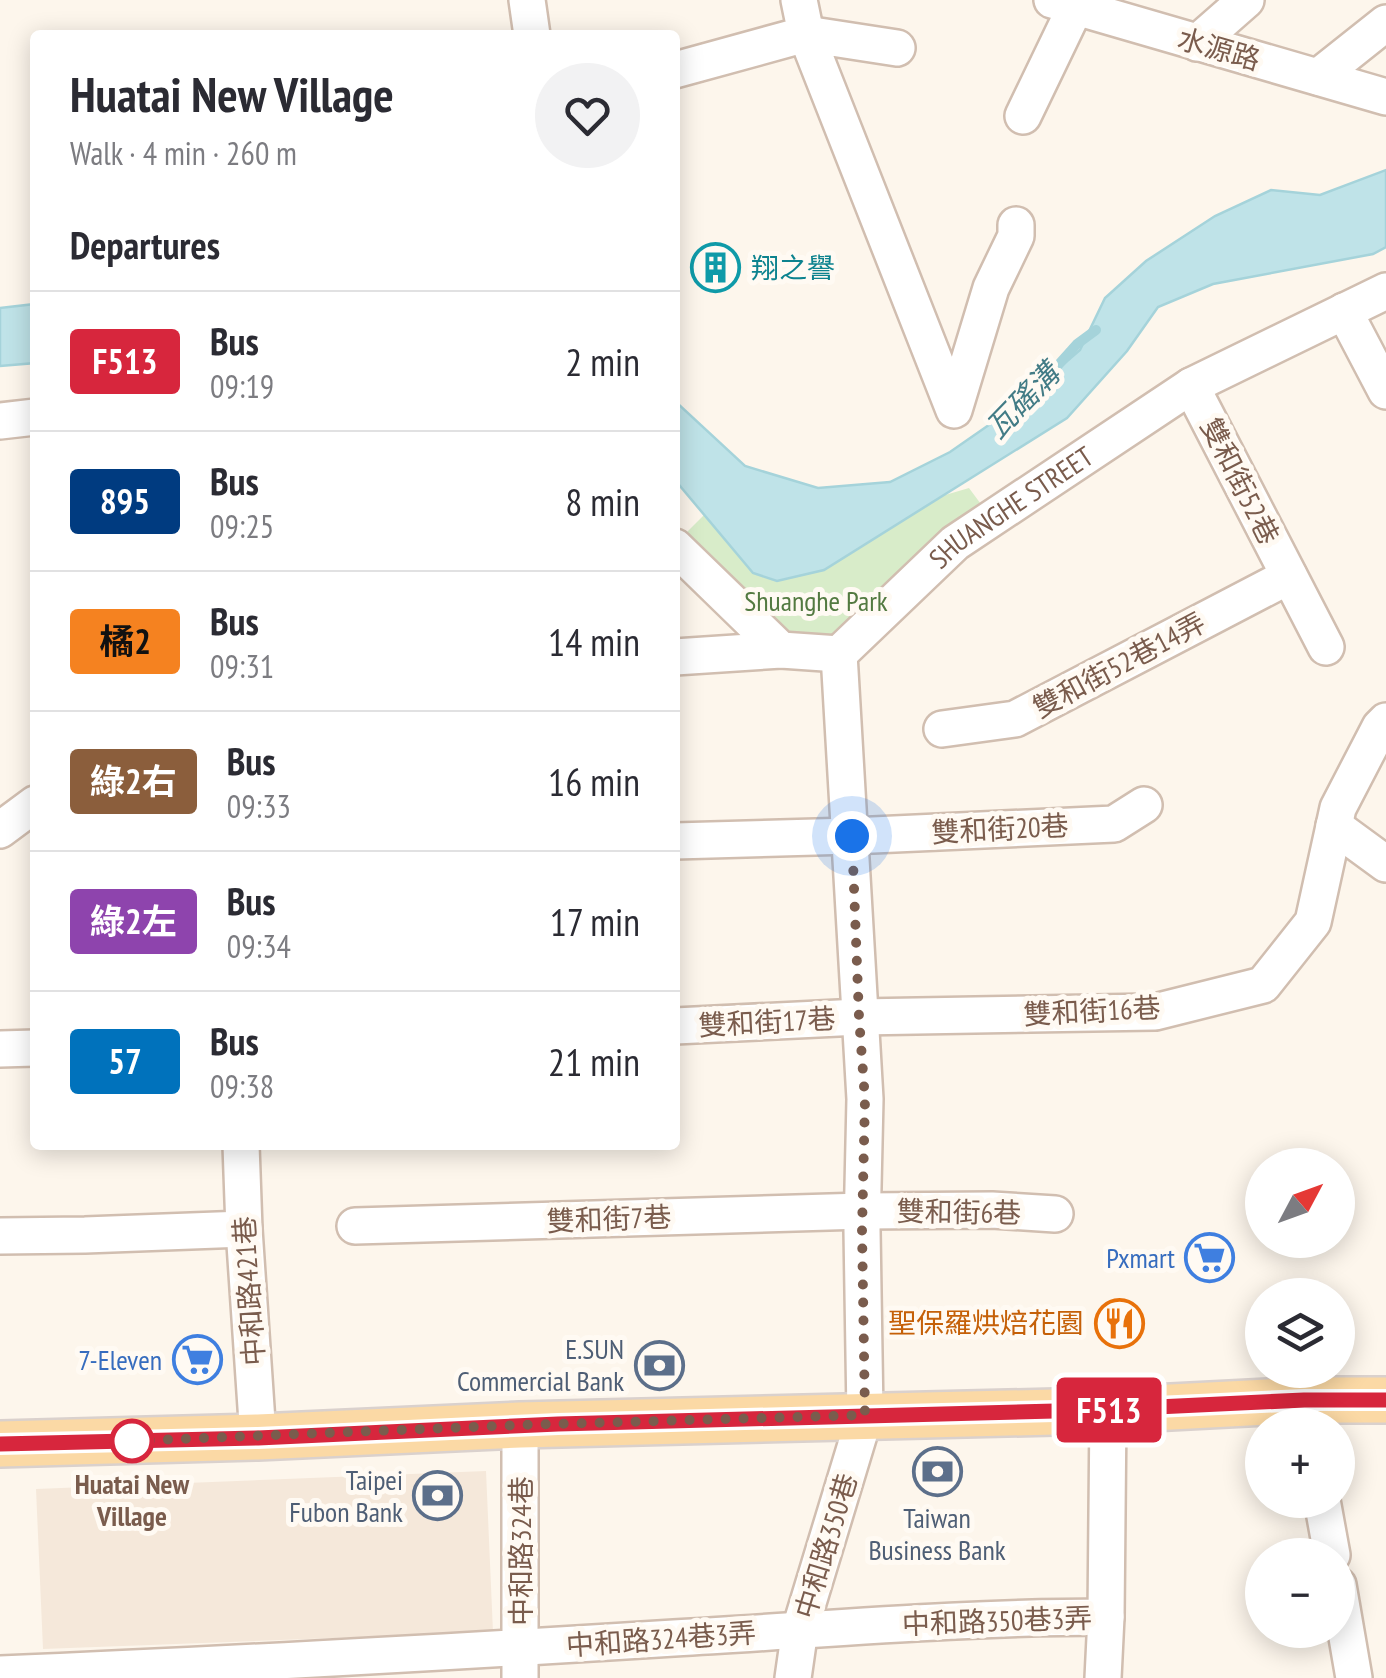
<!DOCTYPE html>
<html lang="en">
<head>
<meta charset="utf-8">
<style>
	:root { --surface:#fff; --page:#f2f2f3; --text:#2b2b33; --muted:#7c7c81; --line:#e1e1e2 }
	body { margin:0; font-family:"PT Sans Narrow","Noto Sans TC",sans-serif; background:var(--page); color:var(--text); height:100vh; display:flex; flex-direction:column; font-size:38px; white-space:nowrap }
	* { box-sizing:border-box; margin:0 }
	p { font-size:32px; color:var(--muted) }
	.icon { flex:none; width:55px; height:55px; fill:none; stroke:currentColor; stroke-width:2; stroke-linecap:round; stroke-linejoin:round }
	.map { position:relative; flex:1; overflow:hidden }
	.details { position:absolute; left:30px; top:30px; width:650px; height:1120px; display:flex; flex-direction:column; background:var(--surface); border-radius:10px; box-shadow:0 5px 25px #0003 }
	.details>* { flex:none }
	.badge { padding:0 20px; border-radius:8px; font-size:35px; line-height:65px }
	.needle { width:65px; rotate:49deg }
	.buttons { position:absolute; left:1245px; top:1148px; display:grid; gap:20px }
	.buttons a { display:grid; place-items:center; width:110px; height:110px; border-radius:50%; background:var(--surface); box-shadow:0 5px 25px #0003; font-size:50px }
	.you { position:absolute; width:50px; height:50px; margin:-25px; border:8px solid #fff; border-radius:50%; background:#1a73e8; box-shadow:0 0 0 15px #1a73e833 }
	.map>.badge { position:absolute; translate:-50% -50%; box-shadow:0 0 0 5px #fff }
	h2 { padding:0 40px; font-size:38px; line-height:90px }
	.round { display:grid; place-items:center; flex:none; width:105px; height:105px; border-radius:52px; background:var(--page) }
	.overview { display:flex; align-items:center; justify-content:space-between; height:170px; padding:0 40px }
	h1 { font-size:48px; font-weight:700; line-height:75px }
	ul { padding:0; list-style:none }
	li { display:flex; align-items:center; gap:30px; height:140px; padding:0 40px; border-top:2px solid var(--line) }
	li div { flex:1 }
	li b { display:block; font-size:38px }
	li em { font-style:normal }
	li .badge { min-width:110px; font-weight:700; text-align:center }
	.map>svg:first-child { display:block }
	.residential { fill:#f5e8da }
	.green { fill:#d8ecc9 }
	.water { fill:#bfe3e8; stroke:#a5d3da; stroke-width:2.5 }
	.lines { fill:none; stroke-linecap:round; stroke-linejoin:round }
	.stream { stroke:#a5d3da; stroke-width:10 }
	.minor-casing { stroke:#d1beb0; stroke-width:40 }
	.major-casing { stroke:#dad1cd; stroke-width:50 }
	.minor { stroke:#fff; stroke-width:35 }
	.major { stroke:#fbd9a5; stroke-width:45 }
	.line-casing { stroke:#fff; stroke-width:22 }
	.line { stroke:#d7263d; stroke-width:15 }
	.walk { stroke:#7a5c4d; stroke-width:10; stroke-dasharray:0 18 }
	.stop-dot { fill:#fff; stroke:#d7263d; stroke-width:5 }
	.labels { text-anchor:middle; stroke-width:10; stroke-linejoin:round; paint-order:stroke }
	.street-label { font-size:28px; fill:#7a5c4d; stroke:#fffaf3 }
	.culture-label { font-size:28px; fill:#0d838f; stroke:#fffaf3; text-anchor:start }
	.park-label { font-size:28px; fill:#537a41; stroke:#fffaf3 }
	.shop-label { font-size:28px; fill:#366cbe; stroke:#fffaf3; text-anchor:end }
	.food-label { font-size:28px; fill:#c56008; stroke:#fffaf3; text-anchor:end }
	.service-label { font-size:28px; fill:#4e5e75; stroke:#fffaf3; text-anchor:end }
	.stop-label { font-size:28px; font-weight:bold; fill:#7a5c4d; stroke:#fffaf3 }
	.water-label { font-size:30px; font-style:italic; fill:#437c86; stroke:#fffaf3 }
</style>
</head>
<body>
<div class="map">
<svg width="1386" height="1678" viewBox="0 0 1386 1678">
	<rect width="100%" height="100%" fill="#fdf6ec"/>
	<path class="residential" d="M486,1471L493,1632L43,1649L36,1489Z"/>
	<path class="green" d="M969,488L992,519L836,660L781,650L675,544L715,504L935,498Z"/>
	<g class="water">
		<path d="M1386,170V247L1373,254L1213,284L1158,307L1127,351L1067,418L824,570L777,581L753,573L675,480V401L745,466L818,488L890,482L950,452L1009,411L1080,350L1105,298L1146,261L1215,216L1271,190L1320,195Z"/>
		<path d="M35,304V363L0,366V308Z"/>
	</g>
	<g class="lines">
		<path class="stream" d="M1034,392L1077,344L1096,330"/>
		<defs>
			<g id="minor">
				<path d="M527,0L532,35"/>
				<path d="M1052,0L1386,97"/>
				<path d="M1197,43L1246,0"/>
				<path d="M897,48L806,34L954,410L991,288L1016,236V225"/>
				<path d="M675,70L806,34L799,0"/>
				<path d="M1318,77L1386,23"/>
				<path d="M1023,116L1075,8L1085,0"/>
				<path d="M1344,311L1386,391"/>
				<path d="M1191,386L1326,647"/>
				<path d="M0,421L35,417"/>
				<path d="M675,547L781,650L839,654"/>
				<path d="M675,657L781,650"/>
				<path d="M942,729L1015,719L1289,576"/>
				<path d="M1334,826L1386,864"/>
				<path d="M0,830L35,804"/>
				<path d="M675,841L851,836L1114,824L1144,805"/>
				<path d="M675,1026L859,1017L1155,1012L1263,985L1313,922L1338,808L1380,727L1386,721"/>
				<path d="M0,1049L35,1048"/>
				<path d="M241,1145L244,1229L258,1437"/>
				<path d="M355,1226L863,1211L992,1210L1055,1214"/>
				<path d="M0,1236L85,1235L244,1229"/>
				<path d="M520,1425V1678"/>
				<path d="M1322,1500L1332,1555"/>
				<path d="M1338,1585L1354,1678"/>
				<path d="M0,1674C225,1665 450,1652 674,1638C818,1630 962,1617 1106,1617L1108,1410"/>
				<path id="s1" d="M793,1678L800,1629L865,1415L862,1230L865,1099L839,654L955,543L1191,386L1386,291"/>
				<path d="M1103,1678L1106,1617"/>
			</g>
			<path id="major" d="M0,1444L258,1437L520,1425L1094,1411L1304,1400H1386"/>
		</defs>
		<use href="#minor" class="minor-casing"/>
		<use href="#major" class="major-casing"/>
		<use href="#minor" class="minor"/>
		<use href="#major" class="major"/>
	</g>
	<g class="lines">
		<defs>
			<path id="line" d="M0,1444L258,1438L558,1424L1094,1410L1304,1400H1386"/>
		</defs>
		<use href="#line" class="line-casing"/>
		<use href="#line" class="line"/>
		<path class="walk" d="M132,1441L520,1425L865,1415L862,1230L865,1100L859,1017L852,836"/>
	</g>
	<defs>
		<symbol id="building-ring" viewBox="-11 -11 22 22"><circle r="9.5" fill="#fffaf3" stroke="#0f9aa8" stroke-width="1.5"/><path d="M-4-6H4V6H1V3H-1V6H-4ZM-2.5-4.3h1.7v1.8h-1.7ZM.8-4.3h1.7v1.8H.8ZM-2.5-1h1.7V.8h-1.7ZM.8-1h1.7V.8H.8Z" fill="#0f9aa8"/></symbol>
		<symbol id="supermarket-ring" viewBox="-11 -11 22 22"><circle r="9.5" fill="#fffaf3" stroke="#3f7fe0" stroke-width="1.5"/><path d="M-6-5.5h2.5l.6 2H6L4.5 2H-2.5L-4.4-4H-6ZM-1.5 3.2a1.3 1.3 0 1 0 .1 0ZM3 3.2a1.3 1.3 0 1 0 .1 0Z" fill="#3f7fe0"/></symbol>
		<symbol id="restaurant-ring" viewBox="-11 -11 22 22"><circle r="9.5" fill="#fffaf3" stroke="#e8710a" stroke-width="1.5"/><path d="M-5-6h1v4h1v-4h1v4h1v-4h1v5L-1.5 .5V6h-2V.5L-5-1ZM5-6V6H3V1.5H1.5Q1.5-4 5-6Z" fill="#e8710a"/></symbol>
		<symbol id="bank-ring" viewBox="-11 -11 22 22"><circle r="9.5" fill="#fffaf3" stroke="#5c6f8a" stroke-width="1.5"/><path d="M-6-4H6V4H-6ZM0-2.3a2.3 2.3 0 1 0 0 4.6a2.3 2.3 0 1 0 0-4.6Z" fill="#5c6f8a"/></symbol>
	</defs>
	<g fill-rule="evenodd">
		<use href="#building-ring" x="688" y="240" width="55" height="55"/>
		<use href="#supermarket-ring" x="1182" y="1230" width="55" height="55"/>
		<use href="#restaurant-ring" x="1092" y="1296" width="55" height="55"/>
		<use href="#supermarket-ring" x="170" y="1332" width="55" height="55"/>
		<use href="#bank-ring" x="632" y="1338" width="55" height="55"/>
		<use href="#bank-ring" x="910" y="1444" width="55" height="55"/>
		<use href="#bank-ring" x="410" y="1468" width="55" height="55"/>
	</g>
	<circle class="stop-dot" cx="132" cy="1441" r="20"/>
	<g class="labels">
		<g class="street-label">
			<text transform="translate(1219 49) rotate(16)" y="10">水源路</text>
			<text transform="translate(1240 481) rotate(63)" y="10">雙和街52巷</text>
			<text dy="10" stroke="none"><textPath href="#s1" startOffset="1262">SHUANGHE STREET</textPath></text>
			<text transform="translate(1119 665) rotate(-28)" y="10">雙和街52巷14弄</text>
			<text transform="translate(1000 829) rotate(-3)" y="10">雙和街20巷</text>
			<text transform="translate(1092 1011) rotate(-3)" y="10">雙和街16巷</text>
			<text transform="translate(767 1022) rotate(-3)" y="10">雙和街17巷</text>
			<text transform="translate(959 1212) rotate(1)" y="10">雙和街6巷</text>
			<text transform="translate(609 1219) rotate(-2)" y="10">雙和街7巷</text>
			<text transform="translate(249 1291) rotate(-94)" y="10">中和路421巷</text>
			<text transform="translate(826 1546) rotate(-73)" y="10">中和路350巷</text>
			<text transform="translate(521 1551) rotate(-90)" y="10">中和路324巷</text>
			<text transform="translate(997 1621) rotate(-2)" y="10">中和路350巷3弄</text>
			<text transform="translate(661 1639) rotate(-4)" y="10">中和路324巷3弄</text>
		</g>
		<g class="culture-label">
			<text x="751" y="278">翔之譽</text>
		</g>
		<g class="park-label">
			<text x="816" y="611">Shuanghe Park</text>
		</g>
		<g class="shop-label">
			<text x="1175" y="1268">Pxmart</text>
			<text x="162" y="1370">7-Eleven</text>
		</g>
		<g class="food-label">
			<text x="1084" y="1333">聖保羅烘焙花園</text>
		</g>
		<g class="service-label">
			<text x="624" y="1359">E.SUN<tspan x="624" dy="32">Commercial Bank</tspan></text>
			<text x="403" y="1490">Taipei<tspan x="403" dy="32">Fubon Bank</tspan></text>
			<text x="937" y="1528" text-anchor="middle">Taiwan<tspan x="937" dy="32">Business Bank</tspan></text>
		</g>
		<g class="stop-label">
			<text x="132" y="1494">Huatai New<tspan x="132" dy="32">Village</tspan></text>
		</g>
		<g class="water-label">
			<text transform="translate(1023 401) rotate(-46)" y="10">瓦磘溝</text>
		</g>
	</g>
</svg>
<div class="buttons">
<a><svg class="needle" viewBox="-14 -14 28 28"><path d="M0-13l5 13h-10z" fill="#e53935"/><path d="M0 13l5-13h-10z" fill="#7c7c81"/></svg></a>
<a><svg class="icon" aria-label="layers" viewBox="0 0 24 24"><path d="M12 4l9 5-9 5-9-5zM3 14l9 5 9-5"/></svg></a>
<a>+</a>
<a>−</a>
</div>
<div class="you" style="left:852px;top:836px"></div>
<b class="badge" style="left:1109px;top:1410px;background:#d7263d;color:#fff">F513</b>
<section class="details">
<div class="overview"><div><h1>Huatai New Village</h1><p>Walk · 4 min · 260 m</p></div><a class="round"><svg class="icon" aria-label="heart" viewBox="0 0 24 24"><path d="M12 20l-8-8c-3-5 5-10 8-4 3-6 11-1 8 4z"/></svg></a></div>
<h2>Departures</h2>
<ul>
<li><span class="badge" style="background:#d7263d;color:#fff">F513</span><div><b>Bus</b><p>09:19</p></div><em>2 min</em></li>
<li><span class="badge" style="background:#003b80;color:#fff">895</span><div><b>Bus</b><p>09:25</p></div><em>8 min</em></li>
<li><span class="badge" style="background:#f58220;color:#111">橘2</span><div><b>Bus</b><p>09:31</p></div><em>14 min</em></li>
<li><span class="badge" style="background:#8b5e3c;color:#fff">綠2右</span><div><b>Bus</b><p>09:33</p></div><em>16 min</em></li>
<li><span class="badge" style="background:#8e44ad;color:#fff">綠2左</span><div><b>Bus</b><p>09:34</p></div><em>17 min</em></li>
<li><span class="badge" style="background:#0072bc;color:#fff">57</span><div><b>Bus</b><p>09:38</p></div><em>21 min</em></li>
</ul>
</section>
</div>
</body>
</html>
